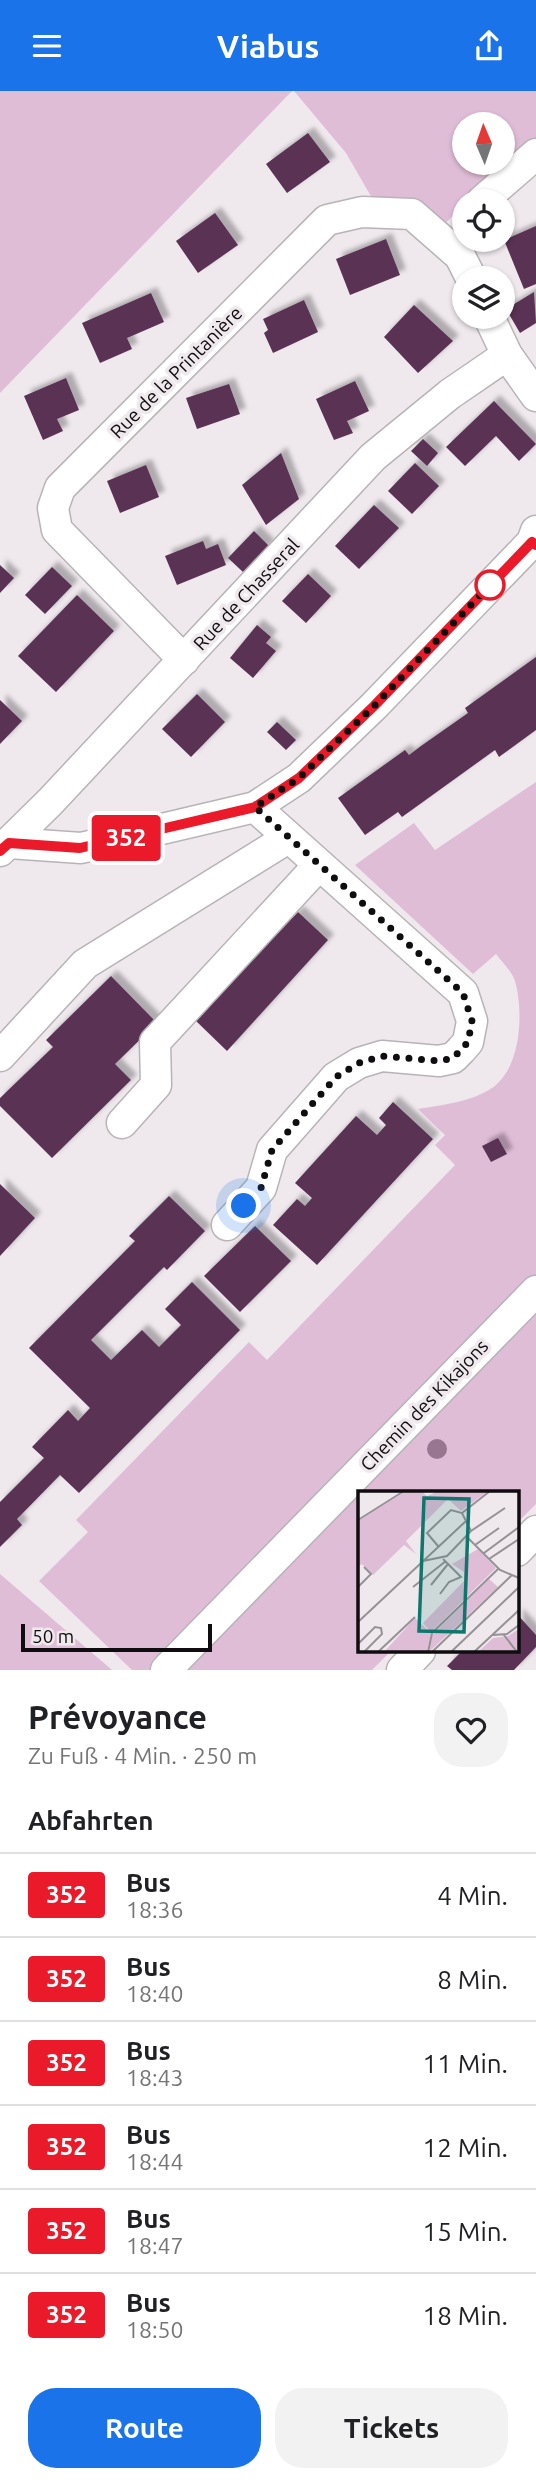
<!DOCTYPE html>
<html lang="de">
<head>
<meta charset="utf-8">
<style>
	:root { --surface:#fff; --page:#f2f2f2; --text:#202124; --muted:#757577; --line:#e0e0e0; --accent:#1a73e8 }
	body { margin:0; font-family:Ubuntu,sans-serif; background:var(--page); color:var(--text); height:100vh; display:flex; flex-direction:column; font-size:26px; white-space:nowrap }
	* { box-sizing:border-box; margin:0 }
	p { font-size:23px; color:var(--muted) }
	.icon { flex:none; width:38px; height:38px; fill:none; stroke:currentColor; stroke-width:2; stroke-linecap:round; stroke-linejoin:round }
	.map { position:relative; height:1579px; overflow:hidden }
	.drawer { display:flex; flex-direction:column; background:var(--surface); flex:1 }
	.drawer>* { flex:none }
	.badge { padding:0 14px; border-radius:5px; font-size:24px; line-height:46px }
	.needle { width:46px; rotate:358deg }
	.buttons { position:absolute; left:452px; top:21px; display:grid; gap:14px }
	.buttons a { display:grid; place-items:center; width:63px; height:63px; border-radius:50%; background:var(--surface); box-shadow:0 2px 5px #0004; font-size:35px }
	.scale { position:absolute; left:21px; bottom:18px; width:191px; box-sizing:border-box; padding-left:7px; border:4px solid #0f0d0f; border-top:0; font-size:19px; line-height:24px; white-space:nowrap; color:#0f0d0f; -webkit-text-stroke:5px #efe9ed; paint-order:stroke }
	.you { position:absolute; width:35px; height:35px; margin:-18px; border:5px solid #fff; border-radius:50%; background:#1a73e8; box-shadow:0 0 0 10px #1a73e833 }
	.map>.badge { position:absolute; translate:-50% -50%; box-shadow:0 0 0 4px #fff }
	h2 { padding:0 28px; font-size:26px; line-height:63px }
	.round { display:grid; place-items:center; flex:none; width:74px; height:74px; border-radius:28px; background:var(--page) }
	.head { display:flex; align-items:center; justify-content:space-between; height:119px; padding:0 28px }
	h1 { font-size:33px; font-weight:600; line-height:52px }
	.cta { display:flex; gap:14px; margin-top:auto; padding:14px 28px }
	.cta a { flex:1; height:80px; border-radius:28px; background:var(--accent); color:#fff; font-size:28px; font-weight:600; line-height:80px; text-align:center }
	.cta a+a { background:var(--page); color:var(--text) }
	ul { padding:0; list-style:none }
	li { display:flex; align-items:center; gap:21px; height:84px; padding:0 28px; border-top:2px solid var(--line) }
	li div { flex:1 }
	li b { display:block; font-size:26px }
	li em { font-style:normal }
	li .badge { min-width:77px; font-weight:700; text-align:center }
	header { display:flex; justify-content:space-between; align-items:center; height:91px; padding:0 28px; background:var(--accent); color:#fff; font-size:32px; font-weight:600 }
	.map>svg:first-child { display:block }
	.green { fill:#e0bdd7; fill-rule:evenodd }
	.building { fill:#5a3152; filter:url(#shadow) }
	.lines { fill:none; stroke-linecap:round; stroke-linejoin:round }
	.minor-casing { stroke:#b8b3b7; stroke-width:33 }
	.minor { stroke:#fff; stroke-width:30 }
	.tree { fill:#987692 }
	.line-casing { stroke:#fff; stroke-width:16 }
	.line { stroke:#ea1a2a; stroke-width:10 }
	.walk { stroke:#0f0d0f; stroke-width:7; stroke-dasharray:0 12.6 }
	.stop-dot { fill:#fff; stroke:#ea1a2a; stroke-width:3.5 }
	.labels { text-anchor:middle; stroke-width:7; stroke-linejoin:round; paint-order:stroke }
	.street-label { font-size:19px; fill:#0f0d0f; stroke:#efe9ed }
	.inset-road { fill:none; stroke:#959194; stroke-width:2 }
	.view { fill:#0f766e; fill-opacity:0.15; stroke:#0f766e; stroke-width:3.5 }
	.inset-edge { fill:none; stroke:#0f0d0f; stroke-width:3.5 }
</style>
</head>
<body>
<header><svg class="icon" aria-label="menu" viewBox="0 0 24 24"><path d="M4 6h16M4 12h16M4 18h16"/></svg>Viabus<svg class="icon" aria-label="share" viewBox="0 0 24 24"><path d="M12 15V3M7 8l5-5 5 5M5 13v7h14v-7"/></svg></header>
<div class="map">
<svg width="536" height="1579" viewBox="0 0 536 1579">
	<defs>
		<filter id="shadow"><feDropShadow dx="6" dy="-6" stdDeviation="2" flood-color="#0004"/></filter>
	</defs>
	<rect width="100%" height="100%" fill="#efe9ed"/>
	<g class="green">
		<path d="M0,0H292L0,302Z"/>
		<path d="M294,0H536V50L495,80L467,110H464V113L440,138L372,107L346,62ZM464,33H502V72H464Z"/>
		<path d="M536,691V1185L445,1275L152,1579H132L39,1490L88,1441L76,1429L249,1251L267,1269L455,1074L435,1054L445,1044L418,1018C442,1014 471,1011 492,997C521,977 524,922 515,890C512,881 503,872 496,863L473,883L355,774L414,732L435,759Z"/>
		<path d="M536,1222V1413L517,1432V1402H360Z"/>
		<path d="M359,1403V1560H391L372,1579H186Z"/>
		<path d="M0,1483L112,1579H0Z"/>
	</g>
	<g class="building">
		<path d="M308,42L330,71L287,102L266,73Z"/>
		<path d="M215,122L238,154L198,182L176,150Z"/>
		<path d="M536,135V193L524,198L504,149Z"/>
		<path d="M386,148L400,184L350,204L336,168Z"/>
		<path d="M534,201L536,232L520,242L506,218Z"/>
		<path d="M151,202L164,231L127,247L132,258L100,272L82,232Z"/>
		<path d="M304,209L318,241L273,262L264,242L268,239L263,228Z"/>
		<path d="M414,214L453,250L418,282L384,246Z"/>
		<path d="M66,287L79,319L57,328L63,340L43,349L24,305Z"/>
		<path d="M355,290L369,320L347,330L353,342L334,349L316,308Z"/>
		<path d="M229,293L240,323L197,338L186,307Z"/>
		<path d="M494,310L536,353L519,370L496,345L465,375L446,356Z"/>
		<path d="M423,348L438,362L427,375L411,360Z"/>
		<path d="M281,362L299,408L266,434L242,394Z"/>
		<path d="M415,372L439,395L412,423L388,400Z"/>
		<path d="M146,374L159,406L120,422L107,390Z"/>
		<path d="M374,414L399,437L359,478L335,455Z"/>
		<path d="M254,440L269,455L243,481L228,467Z"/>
		<path d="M203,450L206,458L218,453L226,474L177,494L165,465Z"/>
		<path d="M0,474L14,487L0,502Z"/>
		<path d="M52,476L72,495L45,523L25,504Z"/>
		<path d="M308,483L331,505L306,532L282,510Z"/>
		<path d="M77,504L114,540L56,601L18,565Z"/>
		<path d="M257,534L271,546L266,552L276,560L253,587L230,567Z"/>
		<path d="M536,566V639L499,666L495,659L402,726L398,721L365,744L338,707L405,659L409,664L421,655L468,622L465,617Z"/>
		<path d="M197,603L225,631L191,666L162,638Z"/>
		<path d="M0,609L22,630L0,653Z"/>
		<path d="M277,631L296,649L286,659L267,641Z"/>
		<path d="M298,821L328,849L227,960L195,929Z"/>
		<path d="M111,885L157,932L115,973L131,989L52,1067L0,1015V1007L53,956L46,949Z"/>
		<path d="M393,1011L433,1048L317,1174L273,1134L297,1108L305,1115L312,1107L295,1092L356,1025L377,1044L386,1034L379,1027Z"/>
		<path d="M498,1047L507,1063L491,1071L482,1055Z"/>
		<path d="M0,1093L35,1127L0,1165Z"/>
		<path d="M169,1105L205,1140L167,1179L164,1176L91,1249L111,1269L142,1239L159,1256L181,1234L165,1218L192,1191L240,1239L79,1402L60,1384L17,1428L22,1434L0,1456V1411L44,1367L32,1356L68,1319L78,1330L90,1317L29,1257L135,1150L129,1145Z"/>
		<path d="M255,1135L291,1170L240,1221L204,1185Z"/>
		<path d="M517,1523L536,1544V1556L514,1579H452L447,1575L462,1560H517Z"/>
	</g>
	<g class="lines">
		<defs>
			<g id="minor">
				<path d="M482,110L536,63"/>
				<path d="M489,226L507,264L536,305"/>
				<path d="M184,569L57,439L53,417L60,397L327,129L362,121L412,123L460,165L471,187"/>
				<path d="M9,752L81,757L255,716L299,687L374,615L532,451L536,440"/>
				<path d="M0,760L50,711L373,366L450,303L507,264"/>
				<path d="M0,965L85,873L288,747"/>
				<path d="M122,1032L156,994L155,951L318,775"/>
				<path d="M227,1134L261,1097L272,1059L336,986L359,972L382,965L439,970L453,967L461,959L468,951L472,930L463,902L453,893L255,716"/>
				<path d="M517,1460L536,1440"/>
				<path d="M166,1579L536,1200"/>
				<path d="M402,1579L420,1560"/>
			</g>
		</defs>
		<use href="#minor" class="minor-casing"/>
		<use href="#minor" class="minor"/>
	</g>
	<circle class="tree" cx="437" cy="1358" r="10"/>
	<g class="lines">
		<defs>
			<path id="line" d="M0,760L9,752L80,757L255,716L299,687L374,615L532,451L536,454"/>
		</defs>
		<use href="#line" class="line-casing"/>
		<use href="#line" class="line"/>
		<path class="walk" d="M244,1115L261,1097L272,1059L336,986L359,972L382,965L439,970L453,967L461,959L468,951L472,930L463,902L255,716L299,687L374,615L490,494"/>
	</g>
	<circle class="stop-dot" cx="490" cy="494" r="14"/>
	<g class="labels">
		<g class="street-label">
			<text transform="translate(176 281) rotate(-45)" y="7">Rue de la Printanière</text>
			<text transform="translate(246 503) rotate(-47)" y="7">Rue de Chasseral</text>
			<text transform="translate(424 1314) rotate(-46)" y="7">Chemin des Kikajons</text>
		</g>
	</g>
	<g transform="translate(358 1400)">
		<rect width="161" height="161" fill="#efe9ed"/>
		<path d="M48,0H63L69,5L81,0H130L103,20L90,8L48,50L58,63L46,54L15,84L4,73L0,76V30ZM120,58L138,77L73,141L65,132L106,90V81L94,73ZM131,88L140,96L71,161L73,145ZM57,127L73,142L69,161H26ZM161,138V161H120L135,147L150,145Z" fill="#e0bdd7"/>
		<path class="inset-road" d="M104,22L132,0M0,29L46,0M109,46L142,79L161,87M117,54L141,37M80,55L69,42L93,19L104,22L113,40M126,62L161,36M131,68L161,48M65,70L89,65L113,40L147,17M73,94L90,73M0,96L13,83L6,76M55,96L88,70M82,103L91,91L103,86L85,68M0,131L108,30M135,144L149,143L161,134M146,144L159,161M0,153L17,136L23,137L24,143L6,161M20,161L57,126M70,161L74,142L140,78M74,161L154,84M93,161L161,96M116,161L161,119"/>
		<path class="view" d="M66,7L111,8L106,141L61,140Z"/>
		<rect width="161" height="161" class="inset-edge"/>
	</g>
</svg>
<div class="buttons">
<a><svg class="needle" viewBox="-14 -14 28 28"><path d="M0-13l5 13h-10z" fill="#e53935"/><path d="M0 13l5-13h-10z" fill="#757577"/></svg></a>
<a><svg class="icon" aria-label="locate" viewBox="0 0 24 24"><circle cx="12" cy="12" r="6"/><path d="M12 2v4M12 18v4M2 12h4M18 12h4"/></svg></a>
<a><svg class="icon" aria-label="layers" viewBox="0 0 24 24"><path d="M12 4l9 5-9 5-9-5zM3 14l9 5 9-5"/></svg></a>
</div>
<div class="scale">50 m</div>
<div class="you" style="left:244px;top:1115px"></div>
<b class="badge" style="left:126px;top:747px;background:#ea1a2a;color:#fff">352</b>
</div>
<section class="drawer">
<div class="head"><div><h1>Prévoyance</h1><p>Zu Fuß · 4 Min. · 250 m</p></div><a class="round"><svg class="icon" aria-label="heart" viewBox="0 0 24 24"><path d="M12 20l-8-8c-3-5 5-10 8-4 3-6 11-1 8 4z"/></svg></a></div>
<h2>Abfahrten</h2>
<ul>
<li><span class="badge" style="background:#ea1a2a;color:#fff">352</span><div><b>Bus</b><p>18:36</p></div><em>4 Min.</em></li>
<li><span class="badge" style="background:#ea1a2a;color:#fff">352</span><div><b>Bus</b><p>18:40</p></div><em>8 Min.</em></li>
<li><span class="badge" style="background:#ea1a2a;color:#fff">352</span><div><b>Bus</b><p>18:43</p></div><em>11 Min.</em></li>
<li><span class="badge" style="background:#ea1a2a;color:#fff">352</span><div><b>Bus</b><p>18:44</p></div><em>12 Min.</em></li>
<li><span class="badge" style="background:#ea1a2a;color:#fff">352</span><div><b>Bus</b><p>18:47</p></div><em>15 Min.</em></li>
<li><span class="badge" style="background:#ea1a2a;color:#fff">352</span><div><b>Bus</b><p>18:50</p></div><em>18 Min.</em></li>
</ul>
<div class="cta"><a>Route</a><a>Tickets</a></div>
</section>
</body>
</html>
